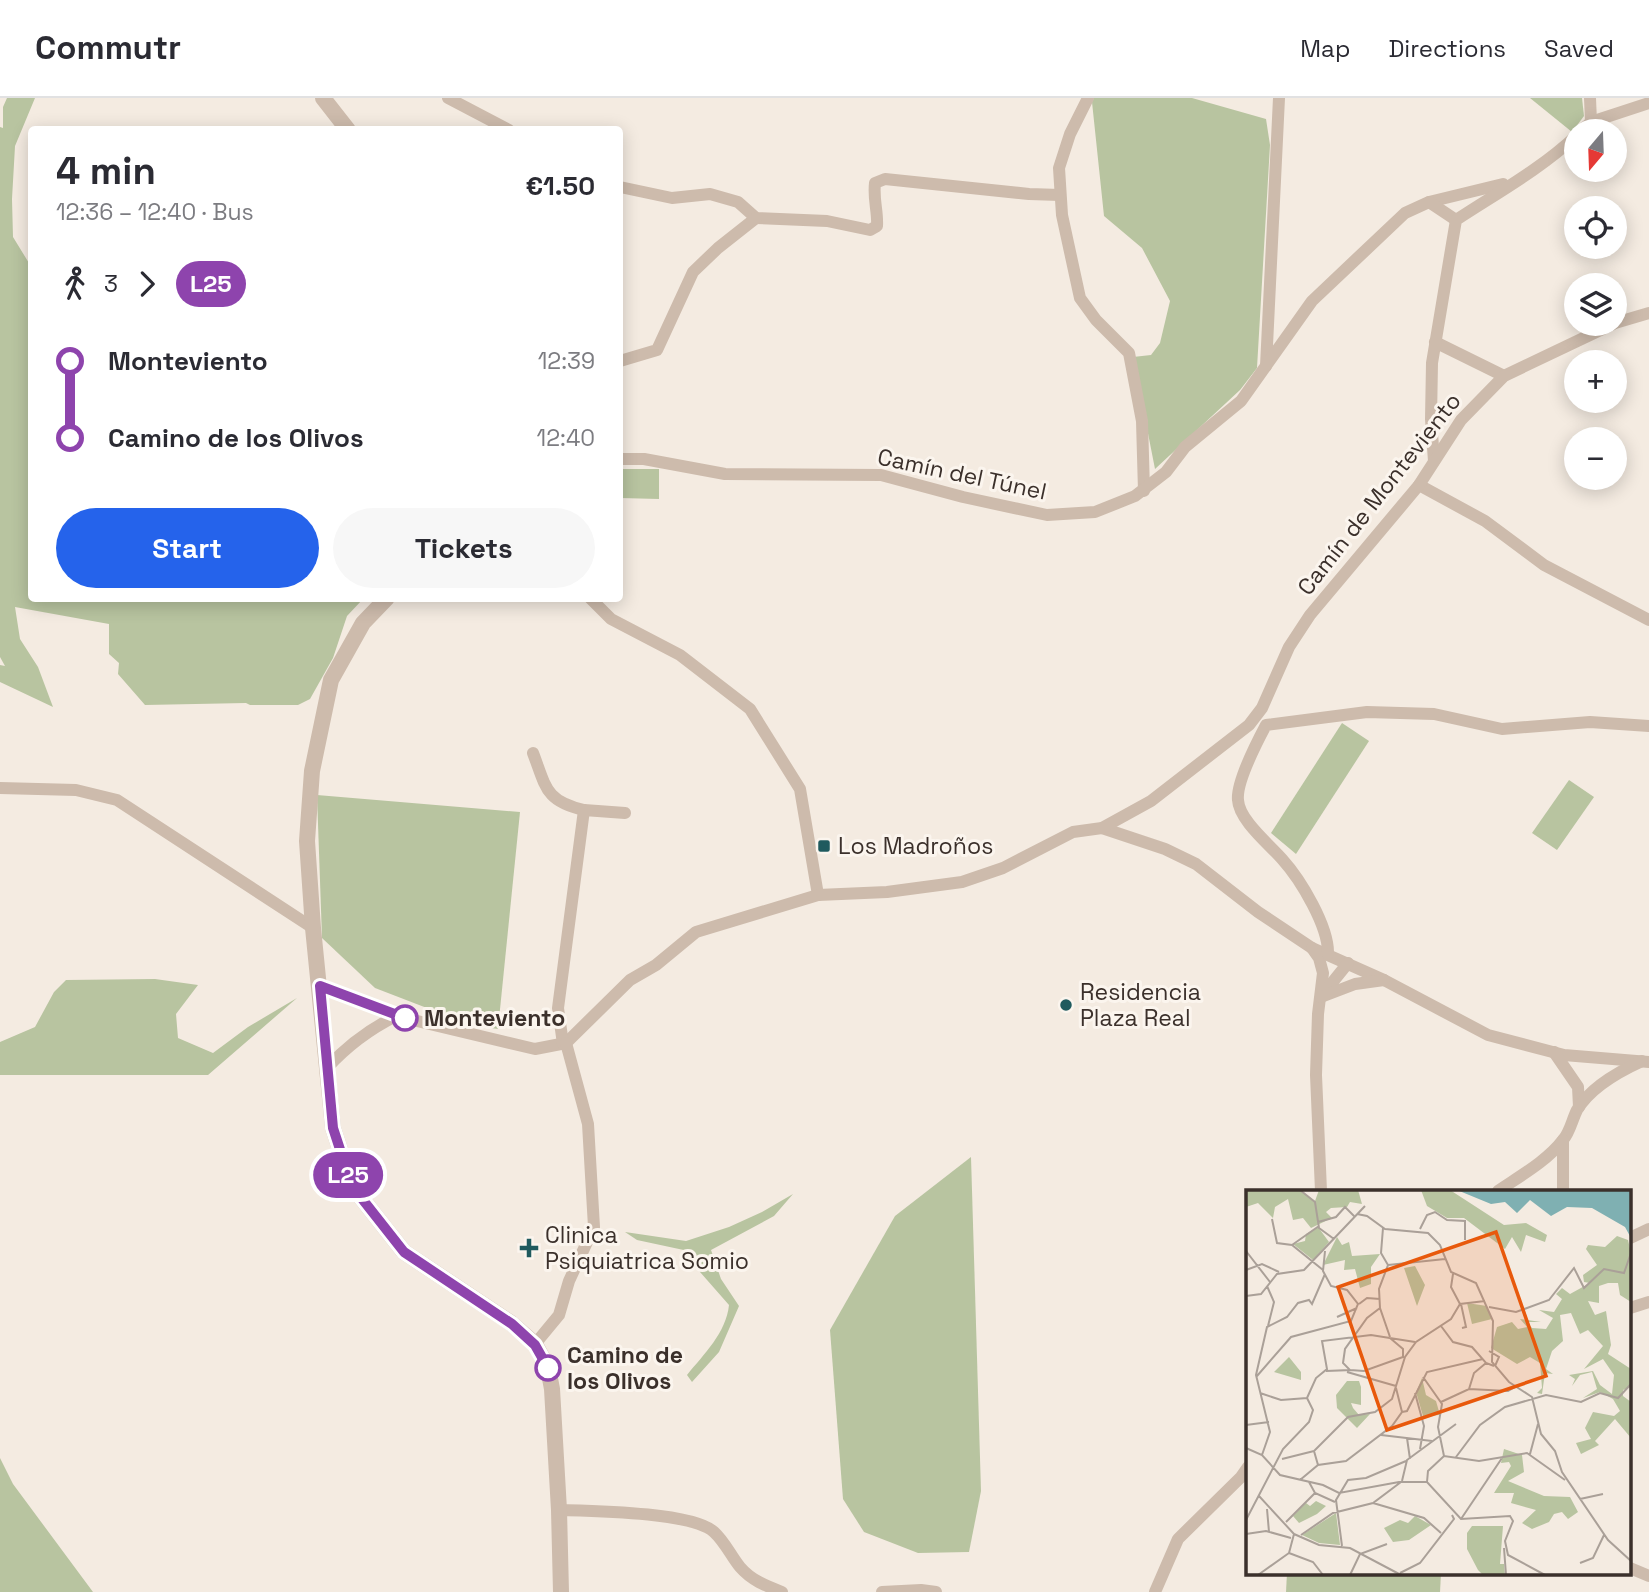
<!DOCTYPE html>
<html lang="en">
<head>
<meta charset="utf-8">
<style>
	:root { --surface:#fff; --page:#f7f7f7; --text:#2b2b33; --muted:#7c7c81; --line:#e1e1e2; --accent:#2563eb }
	body { margin:0; font-family:"Space Grotesk",sans-serif; background:var(--page); color:var(--text); height:100vh; display:flex; flex-direction:column; font-size:26px; white-space:nowrap }
	* { box-sizing:border-box; margin:0 }
	p { font-size:23px; color:var(--muted) }
	.icon { flex:none; width:38px; height:38px; fill:none; stroke:currentColor; stroke-width:2; stroke-linecap:round; stroke-linejoin:round }
	.map { position:relative; flex:1; overflow:hidden }
	.drawer { position:absolute; left:28px; top:28px; width:595px; height:476px; display:flex; flex-direction:column; background:var(--surface); border-radius:7px; box-shadow:0 4px 18px #0003 }
	.drawer>* { flex:none }
	.badge { padding:0 14px; border-radius:23px; font-size:24px; line-height:46px }
	.needle { width:46px; rotate:199deg }
	.tools { position:absolute; left:1564px; top:21px; display:grid; gap:14px }
	.tools a { display:grid; place-items:center; width:63px; height:63px; border-radius:50%; background:var(--surface); box-shadow:0 4px 18px #0003; font-size:35px }
	.map>.badge { position:absolute; translate:-50% -50%; box-shadow:0 0 0 4px #fff }
	.legs { display:flex; align-items:center; gap:10px; height:77px; padding:0 28px; font-size:23px }
	.legs p { margin-inline-start:auto }
	.head { display:flex; align-items:center; justify-content:space-between; height:119px; padding:0 28px }
	h1 { font-size:38px; font-weight:800; line-height:52px }
	.button { display:flex; gap:14px; margin-top:auto; padding:14px 28px }
	.button a { flex:1; height:80px; border-radius:42px; background:var(--accent); color:#fff; font-size:28px; font-weight:800; line-height:80px; text-align:center }
	.button a+a { background:var(--page); color:var(--text) }
	ul { padding:0 28px; list-style:none }
	li { display:flex; align-items:center; gap:24px; height:77px; font-size:26px }
	li i { display:grid; place-items:center; width:10px; height:100%; margin:0 9px; background:currentColor }
	li i::after { content:''; width:18px; height:18px; margin:-9px; border:5px solid; border-radius:50%; background:var(--surface) }
	li p { margin-inline-start:auto }
	li:first-child i { background:linear-gradient(#0000 50%,currentColor 0) }
	li:last-child i { background:linear-gradient(currentColor 50%,#0000 0) }
	header { display:flex; align-items:center; gap:42px; box-sizing:border-box; height:98px; padding:0 35px; background:var(--surface); border-bottom:2px solid var(--line) }
	header strong { font-size:33px }
	nav { display:flex; gap:38px; margin-inline-start:auto; font-size:24px }
	.map>svg:first-child { display:block }
	.green { fill:#b8c4a0 }
	.lines { fill:none; stroke-linecap:round; stroke-linejoin:round }
	.minor { stroke:#cdbbac; stroke-width:12 }
	.tertiary { stroke:#cdbbac; stroke-width:16 }
	.line-1-casing { stroke:#fff; stroke-width:16 }
	.line-1 { stroke:#8e44ad; stroke-width:10 }
	.poi-dot { fill:#1f5a5e; stroke:#fbf5ee; stroke-width:2.5 }
	.stop-1-dot { fill:#fff; stroke:#8e44ad; stroke-width:3.5 }
	.labels { text-anchor:middle; stroke-width:6; stroke-linejoin:round; paint-order:stroke }
	.street-label { font-size:23px; fill:#3b302b; stroke:#fbf5ee }
	.poi-label { font-size:23px; fill:#3b302b; stroke:#fbf5ee; text-anchor:start }
	.stop-label { font-size:23px; font-weight:bold; fill:#3b302b; stroke:#fbf5ee; text-anchor:start }
	.inset-road { fill:none; stroke:#aaa098; stroke-width:2 }
	.view { fill:#e8590c; fill-opacity:0.15; stroke:#e8590c; stroke-width:3.5 }
	.inset-edge { fill:none; stroke:#3b302b; stroke-width:3.5 }
</style>
</head>
<body>
<header>
<strong>Commutr</strong>
<nav><a>Map</a><a>Directions</a><a>Saved</a></nav>
</header>
<div class="map">
<svg width="1649" height="1494" viewBox="0 0 1649 1494">
	<rect width="100%" height="100%" fill="#f4ebe1"/>
	<g class="green">
		<path d="M7,0H35L15,48L12,101L13,139L32,170V500L363,501L347,518L333,560L310,601L298,607H250L246,605L145,607L118,576L119,565L109,556V526L15,509L20,541L38,569L53,609L0,584V567L5,568L0,559V29L3,30V9Z"/>
		<path d="M1094,0H1192L1266,21L1270,47L1257,270L1240,292L1155,371L1133,259L1151,257L1160,245L1170,203L1142,150L1104,118L1092,4Z"/>
		<path d="M1530,0H1582L1584,18L1572,34Z"/>
		<path d="M620,371H659V401L620,400Z"/>
		<path d="M1342,625L1369,643L1296,756L1271,735Z"/>
		<path d="M1569,682L1594,699L1557,752L1532,735Z"/>
		<path d="M317,697L520,714L498,931L471,927L375,890L322,840Z"/>
		<path d="M155,881L198,887L176,916L178,940L213,955L248,929L297,900L208,977H0V944L35,929L54,894L66,882Z"/>
		<path d="M971,1059L981,1393L969,1454L918,1455L864,1434L843,1401L830,1232L895,1118Z"/>
		<path d="M793,1096L774,1118L711,1152L721,1181L739,1208L719,1254L692,1284L687,1277C704,1256 726,1235 729,1207L700,1174L693,1154L637,1142L625,1134L686,1143L729,1129L762,1114Z"/>
		<path d="M0,1360L13,1386L93,1494H0Z"/>
		<path d="M1287,1475H1441L1440,1494H1286Z"/>
	</g>
	<g class="lines">
		<g class="minor">
			<path d="M448,0L509,32"/>
			<path d="M1088,0L1070,36L1059,70L1062,117L1080,200L1096,222L1129,255L1142,323L1144,393"/>
			<path d="M1590,0L1591,24"/>
			<path d="M1581,33L1591,24L1649,5"/>
			<path d="M620,89L672,100L710,96L738,104L756,120L827,123L870,132L877,128C878,113 873,102 875,85L885,81L1029,96L1060,97"/>
			<path d="M1429,104L1503,86"/>
			<path d="M1615,225L1649,215"/>
			<path d="M1435,244L1504,278"/>
			<path d="M620,263L657,252L693,174L718,150L756,120"/>
			<path d="M1266,268L1279,0"/>
			<path d="M620,361H644L725,376L881,377L963,399L1047,417L1095,414L1135,398L1166,374L1185,349L1241,303L1312,203L1405,115L1429,104L1456,122"/>
			<path d="M1434,363L1431,321L1432,265L1456,122C1497,95 1541,71 1577,37"/>
			<path d="M1419,387L1485,423L1544,467L1649,522"/>
			<path d="M590,500L611,521L680,557L750,611L800,691L818,797"/>
			<path d="M533,655C546,689 545,703 584,712"/>
			<path d="M0,690L76,692L117,702L313,830"/>
			<path d="M1102,730L1165,751L1196,766L1258,814L1312,850L1384,882L1488,937L1564,957L1649,964"/>
			<path d="M1312,850L1319,860L1323,875L1318,916L1316,977L1321,1093"/>
			<path d="M1328,856C1329,829 1301,782 1282,761C1269,746 1239,722 1238,702C1236,684 1257,644 1266,627L1367,614L1434,616L1502,631L1590,624L1649,628"/>
			<path d="M320,888L334,892L396,918L535,951L566,945L630,882L656,867L696,834L818,797L887,794L962,784L1003,770L1073,734L1102,730L1151,703L1249,627L1262,610L1289,549L1310,517L1419,387L1461,322L1504,278L1613,226"/>
			<path d="M1323,896L1348,865"/>
			<path d="M1321,899L1355,886L1384,882"/>
			<path d="M563,946L558,910L584,712L625,715"/>
			<path d="M1554,954L1578,989L1579,1009"/>
			<path d="M327,970C347,948 370,931 396,918"/>
			<path d="M1498,1093C1520,1078 1547,1063 1563,1042C1570,1034 1572,1022 1577,1012C1590,990 1620,973 1642,963"/>
			<path d="M1563,1093V1042"/>
			<path d="M1630,1140L1649,1131"/>
			<path d="M1630,1210L1649,1204"/>
			<path d="M535,1246L559,1217L569,1183L594,1129L588,1026L566,945"/>
			<path d="M559,1412C592,1413 692,1414 714,1434C725,1444 731,1458 740,1469C751,1482 766,1488 782,1494"/>
			<path d="M1630,1470L1649,1478"/>
			<path d="M882,1494L921,1492L936,1494"/>
			<path d="M1155,1494L1178,1441L1241,1379L1248,1369"/>
		</g>
		<g class="tertiary">
			<path d="M323,0L348,32"/>
			<path d="M387,500L363,525L331,582L312,673L307,743L313,830L333,1030L352,1088L404,1154L511,1225L535,1246L548,1270L552,1291L559,1412L561,1494"/>
		</g>
	</g>
	<g class="lines">
		<defs>
			<path id="line-1" d="M405,920L320,888L333,1030L352,1088L404,1154L512,1226L535,1247L548,1270"/>
		</defs>
		<use href="#line-1" class="line-1-casing"/>
		<use href="#line-1" class="line-1"/>
	</g>
	<g class="poi-dot">
		<rect x="817" y="741" width="14" height="14" rx="3.5"/>
		<circle cx="1066" cy="907" r="7"/>
		<path d="M525.5 1139.5h7v7h7v7h-7v7h-7v-7h-7v-7h7z"/>
	</g>
	<g class="stop-1-dot">
		<circle cx="405" cy="920" r="12"/>
		<circle cx="548" cy="1270" r="12"/>
	</g>
	<g class="labels">
		<g class="street-label">
			<text transform="translate(962 376) rotate(12)" y="8">Camín del Túnel</text>
			<text transform="translate(1379 396) rotate(-52)" y="8">Camín de Monteviento</text>
		</g>
		<g class="poi-label">
			<text x="838" y="756">Los Madroños</text>
			<text x="1080" y="902">Residencia<tspan x="1080" dy="26">Plaza Real</tspan></text>
			<text x="545" y="1145">Clinica<tspan x="545" dy="26">Psiquiatrica Somio</tspan></text>
		</g>
		<g class="stop-label">
			<text x="424" y="928">Monteviento</text>
			<text x="567" y="1265">Camino de<tspan x="567" dy="26">los Olivos</tspan></text>
		</g>
	</g>
	<g transform="translate(1246 1092)">
		<rect width="385" height="385" fill="#f4ebe1"/>
		<path d="M0,0H53L69,11L73,0H112L116,14L104,12L101,17L85,18L80,22L86,28L65,38L57,28L47,30L42,9L29,17L27,28L12,13L0,17ZM175,0H204L258,35L280,33L301,45L299,52L280,45L275,62L266,47L259,59L218,28H201L181,16ZM72,37L83,52L67,70L47,54L59,51L60,44ZM371,46L382,50L385,63V112L374,105L372,93H362L353,96V113L342,111L349,125L360,121L365,155L362,164L385,179V197L377,200V206L385,212V248L369,229L349,251L353,255L335,264L330,253L345,249L339,238L347,222L368,226L374,221L367,209L354,202L337,208L351,199L346,182L334,185L326,196L329,189L323,185L347,181L354,195L366,204L368,185L357,169L338,179L357,156L342,140L334,144L325,123L314,125L317,151L306,161L300,179L307,184L299,183L296,204L291,203L296,198L294,173L284,167L271,174L245,158L251,137L266,132L272,139L281,137L274,129L295,132H281L286,138L300,139L307,128L293,120L308,122L316,109L310,104L316,98L324,104L344,93L338,92L337,85L351,75L340,59L342,55L359,57ZM91,47L96,55L103,52L106,66L134,64L125,77V94L114,98L109,79L98,80L99,70L77,75ZM169,76L179,95L171,116L158,78ZM221,113L241,116L246,129L226,134ZM43,167L55,182V190L28,182ZM176,188L180,205L190,211L194,225L177,226L170,202ZM101,191H113L115,197V215L105,213L107,218L113,225L124,224L111,238L91,218L90,205ZM258,259L276,265L278,282L262,291L298,306L324,307L332,322L322,329L316,322L308,324L303,332L286,339L276,333L290,320L265,313L268,303H248L265,276L263,272L255,273ZM70,311L80,316L71,324L53,333L47,326L60,313L64,316ZM90,323L94,355L73,353L56,345ZM169,326L185,335L163,350L147,352L138,338L154,330L162,333ZM226,336H257L254,374H258L259,385L236,384L232,380L221,359V343Z" fill="#b8c4a0"/>
		<path d="M211,0H385V48L379,37L346,18L321,17L305,26L284,10L271,23L259,12L245,14Z" fill="#7fb0b2"/>
		<path class="inset-road" d="M54,0L69,12L73,38L88,49M111,24L121,26L139,39L182,43L194,55L205,82L230,93L247,131L246,172L263,192L286,207L295,244L309,261L316,282L362,350L385,371M26,29L31,53L46,55L77,80M72,32L90,27L99,17L108,26M137,38L135,63L142,75L133,99L134,118L144,147M174,39L181,25L189,22L201,30L219,31V50M46,55L73,36M0,61L24,92M142,75L199,69M0,80L16,74L33,82M207,84L205,97L214,114M21,96L28,112L22,136M0,106L15,104L31,84L58,80L119,16M113,114L121,108L134,109M215,114L220,137L216,138M243,117L270,122L303,110L328,78L338,98L358,79L378,83L385,63M91,127L111,118M195,136L207,152L226,157L240,173L248,176M243,161L253,167L249,176M104,180L118,181L157,167V159L144,148M80,181L104,180L97,173L99,159L121,128L134,118M101,182L150,196M11,186L45,147L105,131L112,114L101,100L85,96L77,81L79,61M177,187L196,214L192,237L198,266M223,199L228,183L240,173M14,203L35,210L61,208L70,188L81,179L76,151L125,145L169,152M169,203L178,236L174,259M195,212L223,199L262,201L269,197M156,222L161,221L181,182L237,169M0,235L23,232M135,245L186,251M161,248L164,269M0,258L16,265L34,285L77,295L93,303L153,292H181L215,329L264,326L267,331L259,351L262,365L299,385M284,264L292,234M16,265L24,242L10,185L21,137L41,127L52,113L63,110L66,114L79,84M210,267L234,235L259,217L300,205L335,212L354,203L372,208L385,194M36,269L68,261M72,275L68,261L102,227L129,222L146,209L159,167L170,152L205,129L214,114L239,111M54,290L72,275L100,271L146,236L156,222L150,198M156,291L161,270L210,234M63,292L69,303L89,312M181,292L182,281L198,266L233,271L281,263L319,290M13,306L48,344M334,309L357,304M127,313L178,328L195,343M21,319L23,342M215,329L256,268M0,330L37,259L63,232L67,220L61,208M40,332L69,303M0,344L20,341L45,348M48,344L73,355L104,358L155,385M55,345L87,323L127,313L155,292M96,356L90,310L102,290L120,288L160,271M258,358L260,385M43,363L67,372L77,385M334,373L347,368L358,345M154,383L174,373L208,329L206,325M12,385L43,363L48,344M104,385L114,364L141,354"/>
		<path class="view" d="M250,42L300,186L141,240L92,97Z"/>
		<rect width="385" height="385" class="inset-edge"/>
	</g>
</svg>
<div class="tools">
<a><svg class="needle" viewBox="-14 -14 28 28"><path d="M0-13l5 13h-10z" fill="#e53935"/><path d="M0 13l5-13h-10z" fill="#7c7c81"/></svg></a>
<a><svg class="icon" aria-label="locate" viewBox="0 0 24 24"><circle cx="12" cy="12" r="6"/><path d="M12 2v4M12 18v4M2 12h4M18 12h4"/></svg></a>
<a><svg class="icon" aria-label="layers" viewBox="0 0 24 24"><path d="M12 4l9 5-9 5-9-5zM3 14l9 5 9-5"/></svg></a>
<a>+</a>
<a>−</a>
</div>
<b class="badge" style="left:348px;top:1077px;background:#8e44ad;color:#fff">L25</b>
<section class="drawer">
<div class="head"><div><h1>4 min</h1><p>12:36 – 12:40 · Bus</p></div><b>€1.50</b></div>
<div class="legs"><svg class="icon" aria-label="walk" viewBox="0 0 24 24"><circle cx="13" cy="4" r="2"/><path d="M13 8l-2 6 4 7M11 14l-3 7M7 12l3-4h3l4 4"/></svg>3<svg class="icon" aria-label="forward" viewBox="0 0 24 24"><path d="M9 5l7 7-7 7"/></svg><b class="badge" style="background:#8e44ad;color:#fff">L25</b></div>
<ul>
<li><i style="color:#8e44ad"></i><b>Monteviento</b><p>12:39</p></li>
<li><i style="color:#8e44ad"></i><b>Camino de los Olivos</b><p>12:40</p></li>
</ul>
<div class="button"><a>Start</a><a>Tickets</a></div>
</section>
</div>
</body>
</html>
